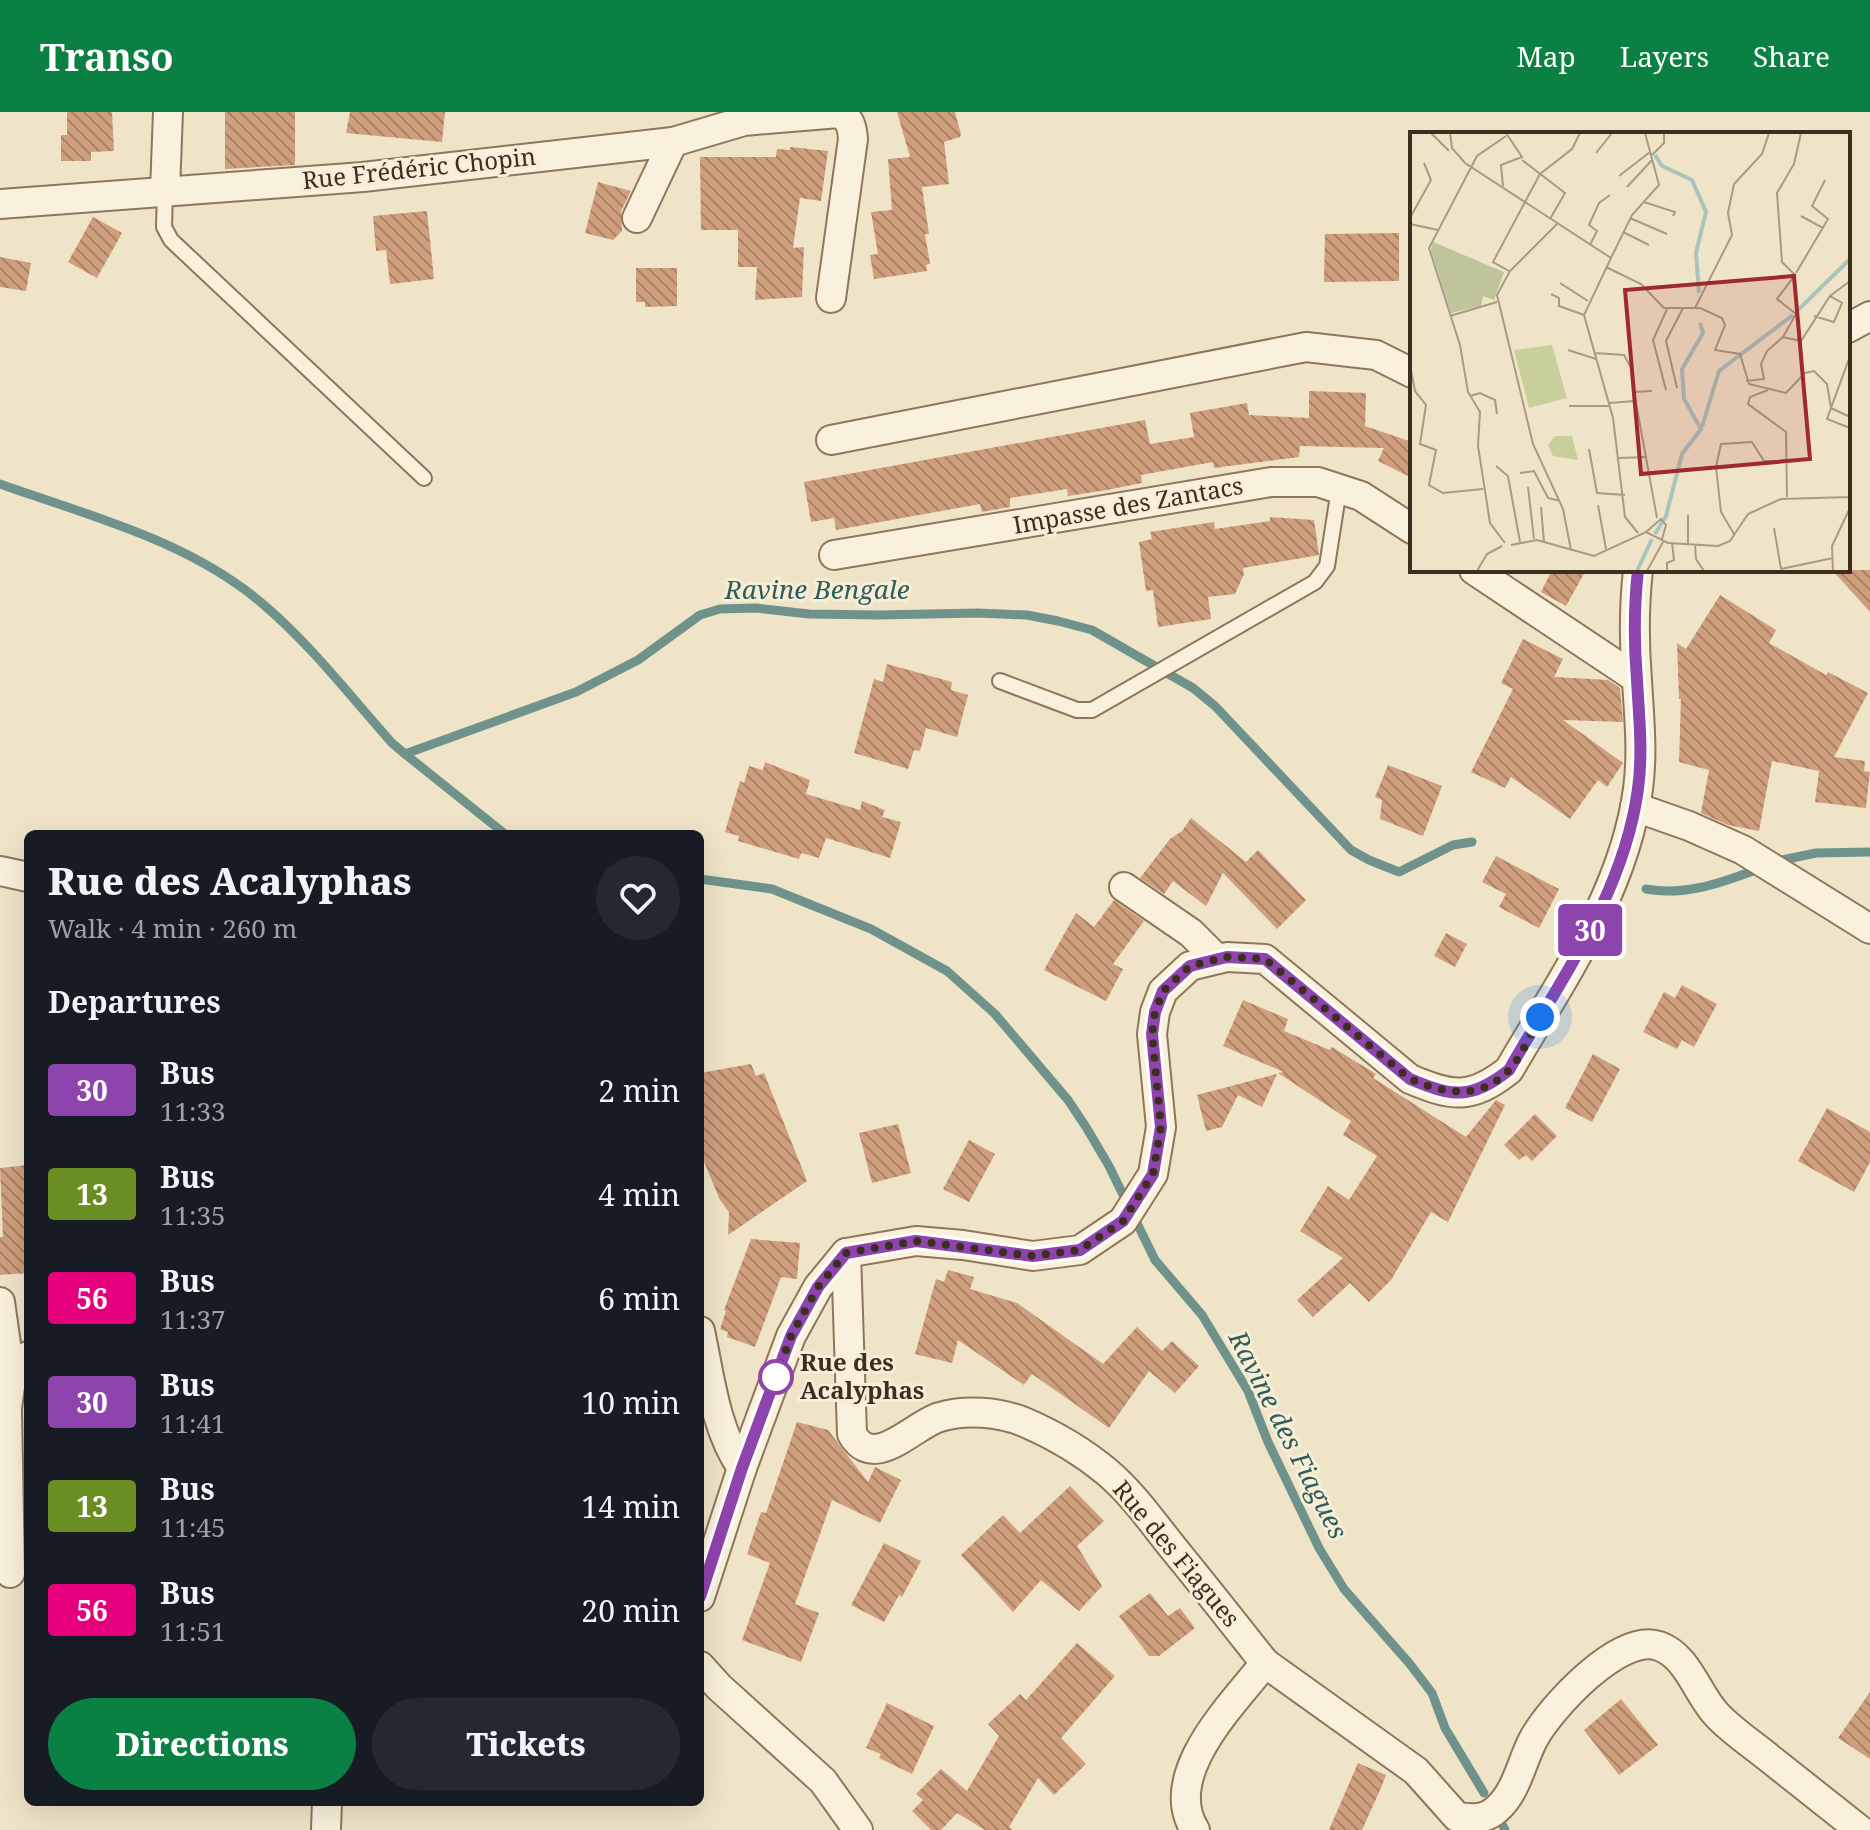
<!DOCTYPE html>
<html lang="en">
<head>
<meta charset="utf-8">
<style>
	:root { --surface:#171b24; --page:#242831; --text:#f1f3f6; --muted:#9ea1a6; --accent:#0b8043 }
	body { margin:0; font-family:"Noto Serif",serif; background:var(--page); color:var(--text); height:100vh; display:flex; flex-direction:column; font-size:30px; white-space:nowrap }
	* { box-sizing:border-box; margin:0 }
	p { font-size:26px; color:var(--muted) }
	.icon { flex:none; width:44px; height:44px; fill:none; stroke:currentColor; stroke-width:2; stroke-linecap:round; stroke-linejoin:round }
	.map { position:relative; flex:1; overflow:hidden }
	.side { position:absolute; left:24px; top:718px; width:680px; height:976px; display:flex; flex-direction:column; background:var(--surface); border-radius:12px; box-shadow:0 8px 32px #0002 }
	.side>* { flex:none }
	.badge { padding:0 16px; border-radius:6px; font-size:28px; line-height:52px }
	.you { position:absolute; width:40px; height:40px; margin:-20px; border:6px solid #fff; border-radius:50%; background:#1a73e8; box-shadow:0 0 0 12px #1a73e833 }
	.map>.badge { position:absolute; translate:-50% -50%; box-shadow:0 0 0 4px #fff }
	h2 { padding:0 24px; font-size:30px; line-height:72px }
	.round { display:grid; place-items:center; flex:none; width:84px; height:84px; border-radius:42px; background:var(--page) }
	.head { display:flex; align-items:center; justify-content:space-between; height:136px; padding:0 24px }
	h1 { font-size:38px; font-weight:800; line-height:60px }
	.cta { display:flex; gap:16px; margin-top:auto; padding:16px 24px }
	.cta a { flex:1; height:92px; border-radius:48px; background:var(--accent); color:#fff; font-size:32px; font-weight:800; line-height:92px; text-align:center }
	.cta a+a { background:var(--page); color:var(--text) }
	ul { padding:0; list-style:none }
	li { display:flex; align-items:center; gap:24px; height:104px; padding:0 24px }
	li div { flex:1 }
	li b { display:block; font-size:30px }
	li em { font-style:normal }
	li .badge { min-width:88px; font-weight:700; text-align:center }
	header { display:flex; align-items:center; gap:48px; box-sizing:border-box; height:112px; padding:0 40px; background:var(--accent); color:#fff }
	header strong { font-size:38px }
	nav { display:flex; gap:44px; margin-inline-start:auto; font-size:28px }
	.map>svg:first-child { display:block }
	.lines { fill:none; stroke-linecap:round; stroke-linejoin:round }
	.stream { stroke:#6f938a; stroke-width:9 }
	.building { fill:url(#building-back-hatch) }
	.lane-casing { stroke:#8d765c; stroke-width:18 }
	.street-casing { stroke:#8d765c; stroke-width:32 }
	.lane { stroke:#faf1dc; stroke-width:14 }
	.street { stroke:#faf1dc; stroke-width:28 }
	.line-casing { stroke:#fff; stroke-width:18 }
	.line { stroke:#8e44ad; stroke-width:12 }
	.walk { stroke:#3d2e20; stroke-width:8; stroke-dasharray:0 14.4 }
	.stop-dot { fill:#fff; stroke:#8e44ad; stroke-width:4 }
	.labels { text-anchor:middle; stroke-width:6; stroke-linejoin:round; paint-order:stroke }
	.street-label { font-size:24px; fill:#3d2e20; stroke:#f7eed8 }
	.stop-label { font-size:24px; font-weight:bold; fill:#3d2e20; stroke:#f7eed8; text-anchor:start }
	.water-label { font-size:26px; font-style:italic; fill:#2f5d5a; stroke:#f7eed8 }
	.inset-river { fill:none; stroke:#a9c4bc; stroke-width:4 }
	.inset-road { fill:none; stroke:#a89b85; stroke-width:2 }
	.view { fill:#9e2a2b; fill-opacity:0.15; stroke:#9e2a2b; stroke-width:4 }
	.inset-edge { fill:none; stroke:#3d2e20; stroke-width:4 }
</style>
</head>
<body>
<header>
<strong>Transo</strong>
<nav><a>Map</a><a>Layers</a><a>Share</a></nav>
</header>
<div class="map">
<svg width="1870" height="1718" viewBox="0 0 1870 1718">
	<defs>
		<pattern id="building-back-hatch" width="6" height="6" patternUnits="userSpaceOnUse" patternTransform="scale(2)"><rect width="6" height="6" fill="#cf9f7d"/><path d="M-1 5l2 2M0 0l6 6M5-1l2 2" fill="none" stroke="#a98266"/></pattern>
	</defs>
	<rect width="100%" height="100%" fill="#f0e4c8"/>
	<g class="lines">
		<g class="stream">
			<path d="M0,372C90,404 190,429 264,493C311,533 351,585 392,631L405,642L576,580L638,548L700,503L720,497L756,496L809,502L879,503L978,501L1027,503L1058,509L1092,518L1193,576L1215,594L1351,738L1369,748L1399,760L1453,733L1472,730"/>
			<path d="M405,642L505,722"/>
			<path d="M1782,748L1816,741L1870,740"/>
			<path d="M700,767L772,777L871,817L947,859L995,902L1068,988L1086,1015L1109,1054L1155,1148L1202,1203L1248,1279L1268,1330L1319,1436L1344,1477L1409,1551L1432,1581L1445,1616L1484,1681"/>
			<path d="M1646,777C1683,784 1718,772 1753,759"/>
			<path d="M1503,1714L1505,1718"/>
		</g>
	</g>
	<g class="building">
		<path d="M67,0H112L114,39L91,40V49H61V23H67Z"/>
		<path d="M225,0H295V53L225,57Z"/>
		<path d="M350,0H445L442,30L346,21Z"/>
		<path d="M897,0H955L961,22L960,25L944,30L949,72L922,75L929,122H925L930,152L926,153L927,159L874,167L870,143L878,142L871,100L892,98L888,47L910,45Z"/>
		<path d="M790,35L828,39L821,89L800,86L793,136L804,135L802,185L755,188L757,155H738V118H701L700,45H776L777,37L790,38Z"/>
		<path d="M598,70L631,79L621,99L622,119L613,128L585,121Z"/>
		<path d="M427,99L434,167L390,172L386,138L376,139L373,104Z"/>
		<path d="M93,105L122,121L97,166L68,150Z"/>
		<path d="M1399,121V169L1324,170L1325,122Z"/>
		<path d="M0,145L31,151L26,179L0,175Z"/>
		<path d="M636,156H677V194L645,195V190H636Z"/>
		<path d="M1309,279L1366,281L1365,314L1412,330V366L1378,349L1384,336L1300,334L1299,345L1214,356L1213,350L1141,363L1142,371L1107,378L1068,384L1067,377L1010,386V395L982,400L980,392L836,418L834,406L811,410L804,370L1145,308L1150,332L1194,325L1190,301L1247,291L1249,303L1309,306Z"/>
		<path d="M1270,405L1314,408L1319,443L1243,456L1244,462L1235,482L1208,485L1211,507L1158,515L1153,478L1146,479L1139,430L1152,427L1150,420L1214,410L1215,417L1270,409Z"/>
		<path d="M1552,458H1586L1566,494L1541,480Z"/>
		<path d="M1832,458H1870V500Z"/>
		<path d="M1720,483L1776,518L1769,531L1826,563L1828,560L1868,581L1834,645L1865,649L1864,659L1870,660L1866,696L1815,690L1819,659L1772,649L1759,719L1728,713L1701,701L1709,658L1679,650L1681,587H1679L1677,531L1686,537Z"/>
		<path d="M1523,527L1563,547L1554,565L1608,568L1620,576L1623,610L1563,608L1623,651L1607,675L1598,668L1570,707L1511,665L1505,676L1471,660L1513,577L1501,571Z"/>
		<path d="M887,552L952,570L951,578L968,583L957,625L926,616L920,639L914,638L908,657L854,641L874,567L883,570Z"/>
		<path d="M765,650L810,668L806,682L860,698L862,689L885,698L882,705L901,710L890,746L826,726L819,746L801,741L799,747L738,729L739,724L725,720L740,669L744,671L749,654L763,658Z"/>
		<path d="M1388,653L1442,674L1423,724L1380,707L1382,688L1375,685Z"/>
		<path d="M1191,706L1246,750L1258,738L1306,788L1277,817L1223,761L1206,794L1173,769L1164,782L1140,766L1170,727L1182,719Z"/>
		<path d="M1496,744L1559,777L1539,816L1499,795L1506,782L1482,770Z"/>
		<path d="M1114,788L1144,809L1113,852L1123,857L1106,889L1044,858L1076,801L1094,815Z"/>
		<path d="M1446,821L1467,832L1455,855L1434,844Z"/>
		<path d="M1682,873L1717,892L1694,935L1682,928L1677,937L1643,920L1664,880L1675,886Z"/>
		<path d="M1243,888L1288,907L1284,919L1330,938L1332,935L1376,962L1373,966L1466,1025L1496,988L1505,993L1448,1110L1431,1100L1391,1168L1369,1190L1350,1171L1313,1205L1297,1188L1343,1146L1300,1119L1328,1074L1349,1088L1377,1044L1343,1023L1351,1009L1278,961L1284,960L1223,934Z"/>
		<path d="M1593,942L1620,957L1592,1010L1565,996Z"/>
		<path d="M751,952L756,964L764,961L807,1069L728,1123L729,1100L720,1088L700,1040V961Z"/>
		<path d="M1277,962L1262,995L1238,983L1222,1015L1206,1019L1197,983Z"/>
		<path d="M1827,996L1870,1020V1050L1854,1080L1798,1049Z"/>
		<path d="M1535,1002L1557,1024L1532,1049L1526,1043L1519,1048L1504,1033Z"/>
		<path d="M898,1012L911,1061L872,1071L859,1021Z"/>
		<path d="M969,1028L995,1042L969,1090L943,1077Z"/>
		<path d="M28,1053V1161L0,1163V1125H3L0,1056Z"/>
		<path d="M751,1127L800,1131L797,1167L781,1165L755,1235L727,1225L728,1220L720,1217L726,1199L724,1198Z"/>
		<path d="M948,1158L974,1165L970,1177L1017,1191L1103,1252L1137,1215L1162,1239L1172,1229L1199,1254L1175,1281L1149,1259L1109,1316L1032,1262L1024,1273L958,1228L952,1251L915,1242L936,1167L944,1170Z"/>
		<path d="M797,1310L828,1318L868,1370L875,1355L901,1368L880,1411L832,1388L795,1492L819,1501L801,1550L742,1528L770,1451L747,1442L761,1400L766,1401Z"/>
		<path d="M1070,1374L1104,1409L1077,1434L1102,1474L1079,1499L1041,1468L1013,1500L961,1443L1003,1403L1020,1421Z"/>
		<path d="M884,1431L921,1449L902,1485L899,1483L884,1510L851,1493Z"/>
		<path d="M1150,1481L1168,1504L1180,1496L1195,1516L1159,1544H1149L1119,1504Z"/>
		<path d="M1077,1531L1115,1564L1061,1626L1086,1652L1054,1683L1038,1666L1009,1715L1013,1718H985L957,1701L941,1718H931L912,1699L923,1688L916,1682L941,1657L967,1679L999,1624L988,1612L1020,1582L1026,1588Z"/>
		<path d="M1870,1580V1647L1838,1626Z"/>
		<path d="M1621,1587L1658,1633L1619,1663L1584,1618Z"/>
		<path d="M887,1591L934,1614L912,1662L879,1646L881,1642L866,1636Z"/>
		<path d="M1358,1651L1386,1663L1381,1676L1362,1718H1329Z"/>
	</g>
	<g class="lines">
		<defs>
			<g id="lane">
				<path d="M165,79L164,115L171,128L424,366"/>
				<path d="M1000,569L1077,598H1092L1315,470L1327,454L1339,377"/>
			</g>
			<g id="street">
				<path d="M165,79L168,0"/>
				<path d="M0,92L363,65L673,30L744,9L839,1C850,7 852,14 853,27L831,186"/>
				<path d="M637,106L673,30"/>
				<path d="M1848,216L1870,204"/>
				<path d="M831,328L1306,235L1376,243L1412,261"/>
				<path d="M834,443L1271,370H1318L1361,384L1412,417"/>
				<path d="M1474,458L1636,566"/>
				<path d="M1635,695L1689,714L1743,738L1870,817"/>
				<path d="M0,759L28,765"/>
				<path d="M1124,775L1191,821L1217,847"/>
				<path d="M846,1141L852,1322C874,1361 914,1312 940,1305C965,1297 1000,1300 1024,1310C1052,1322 1083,1340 1107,1360C1133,1382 1153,1411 1174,1437C1205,1475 1235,1513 1265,1551C1233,1592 1160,1663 1195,1718"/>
				<path d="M0,1190L11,1267"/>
				<path d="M700,1219C710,1265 715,1317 742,1356"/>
				<path d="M10,1461L7,1296L11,1267L28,1244"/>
				<path d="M700,1485L742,1356L791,1224L818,1175L846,1141L916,1129L963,1133L1033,1144L1080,1138L1123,1109L1153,1062L1161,1015L1152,922L1155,900L1163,879L1190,854L1227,845L1265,847L1410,967C1453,985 1471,988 1509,958C1560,870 1624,781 1638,677C1643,640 1639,605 1637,568C1634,532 1634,494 1638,458"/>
				<path d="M1265,1551L1416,1659L1457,1705C1472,1707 1485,1708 1497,1697C1517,1679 1521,1651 1533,1628C1550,1596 1620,1520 1659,1534C1688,1544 1697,1582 1717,1603C1732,1619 1752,1632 1769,1646C1799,1670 1830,1694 1860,1718"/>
				<path d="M700,1554L719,1575L823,1669L858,1718"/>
				<path d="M326,1717L327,1690"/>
			</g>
		</defs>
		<use href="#lane" class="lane-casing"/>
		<use href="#street" class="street-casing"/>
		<use href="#lane" class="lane"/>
		<use href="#street" class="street"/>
	</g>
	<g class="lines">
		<defs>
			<path id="line" d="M700,1485L742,1356L791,1224L818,1175L846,1141L916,1129L1033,1144L1080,1138L1123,1109L1153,1062L1161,1015L1152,922L1155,900L1163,879L1190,854L1227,845L1265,847L1410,967C1453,985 1471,988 1509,958C1560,869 1624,781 1638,677C1643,640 1639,605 1637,568C1634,532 1634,494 1638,458"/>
		</defs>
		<use href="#line" class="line-casing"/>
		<use href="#line" class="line"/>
		<path class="walk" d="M776,1265L791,1224L818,1175L846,1141L916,1129L1033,1144L1080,1138L1123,1109L1153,1062L1161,1015L1152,922L1155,900L1163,879L1190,854L1227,845L1265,847L1410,967C1443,981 1480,989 1508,959C1522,945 1530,921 1540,905"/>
	</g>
	<circle class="stop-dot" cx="776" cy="1265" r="16"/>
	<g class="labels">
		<g class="street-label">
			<text transform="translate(419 57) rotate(-6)" y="8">Rue Frédéric Chopin</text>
			<text transform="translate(1128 394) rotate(-10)" y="8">Impasse des Zantacs</text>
			<text transform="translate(1176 1442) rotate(50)" y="8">Rue des Fiagues</text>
		</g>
		<g class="stop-label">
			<text x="800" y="1259">Rue des<tspan x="800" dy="28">Acalyphas</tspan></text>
		</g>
		<g class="water-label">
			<text x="817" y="487">Ravine Bengale</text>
			<text transform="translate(1288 1323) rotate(63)" y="9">Ravine des Fiagues</text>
		</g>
	</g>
	<g transform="translate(1410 20)">
		<rect width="440" height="440" fill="#f0e4c8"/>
		<path d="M23,110L94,140L84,168L73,164L71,174L41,181L21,118Z" fill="#bfc49a"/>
		<path d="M142,213L157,266L119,276L104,218ZM145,304H162L168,328L143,324L138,313Z" fill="#c9cf9b"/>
		<path class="inset-river" d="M245,23L252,34L282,48L296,80L286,121L289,161M386,180L440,127M292,295L309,239L383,183M245,402L256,384L272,322L291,297L274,267L272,237L293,201L290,191M227,439L242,407"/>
		<path class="inset-road" d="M21,1L39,19M40,1L42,16L55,31L201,126L174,183L203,286L215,385L228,401M186,21L202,1M242,23L254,11V1M112,28L155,61L140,87M209,44L240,20M93,54L91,33L112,25L96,1M217,55L242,28M234,70L265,80L263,84M391,84L413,96M0,86L21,48L14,31M220,86L257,102M0,92L28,98M147,92L100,139L87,163L123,312L153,377L161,418M213,100L239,113M180,113L187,99L179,93L189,71L200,63M201,126L222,83L249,53L235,1M196,135L231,152L254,176H290L312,186L315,193L305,218L330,222L339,252L376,261L395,241L404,239L417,252L421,276L440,285M99,139L83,130L130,42L162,17L170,1M386,141L418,87L402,74L415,48M150,151L178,169M141,162L149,166V174L174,183M285,176L322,103L318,81L324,52L352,22L359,1M40,184L87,170M404,184L424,190L432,171L420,164M373,205L386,182L367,167L385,143L372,130L367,61L384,32L391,1M158,218L186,227M185,221L214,223L220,234M440,224L417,287L440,296M1,238L5,259L16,273L10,312L26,318L19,353L33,361L73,357M336,249L354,247L351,232L357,219L373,205L391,209L420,164L440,149M267,256L256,209L273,176M256,258L243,208L257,177M358,258L340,265L338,272L376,300L377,365M242,259L224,260L247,386M60,264L70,261L85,268L87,282M199,271L225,269M159,274H200M179,317L187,361L215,363M209,326L237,325M86,334L98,344L110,410M110,341L124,339L138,366L150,369M118,355L124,407M188,373L196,417M131,375L134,410M278,383V412M364,396L371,437M236,400L251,387L256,393L252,407M324,402L311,380L306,335L311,312L342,310L354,329H374M95,411L80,391L68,314L70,280L58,260L50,213L19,116L67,24L96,4M101,413L127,408L184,424L236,400L258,411L308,414L320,409L338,382L371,367L440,365M285,413L286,427L294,439M371,437L423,426M67,439L77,422L92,414M237,439L253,410M257,439V431L264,428L262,411M423,439L422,414L439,378L440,328"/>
		<path class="view" d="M384,144L400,327L231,342L215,158Z"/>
		<rect width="440" height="440" class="inset-edge"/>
	</g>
</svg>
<div class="you" style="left:1540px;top:905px"></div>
<b class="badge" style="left:1590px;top:818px;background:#8e44ad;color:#fff">30</b>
<section class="side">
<div class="head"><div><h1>Rue des Acalyphas</h1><p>Walk · 4 min · 260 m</p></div><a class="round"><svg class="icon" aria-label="heart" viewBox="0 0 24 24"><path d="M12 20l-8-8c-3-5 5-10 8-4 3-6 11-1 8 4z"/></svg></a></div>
<h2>Departures</h2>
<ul>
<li><span class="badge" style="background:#8e44ad;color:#fff">30</span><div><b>Bus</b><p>11:33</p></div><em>2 min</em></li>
<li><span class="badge" style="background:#6b8e23;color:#fff">13</span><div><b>Bus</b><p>11:35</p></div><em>4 min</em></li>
<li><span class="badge" style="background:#e6007e;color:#fff">56</span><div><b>Bus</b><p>11:37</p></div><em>6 min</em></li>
<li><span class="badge" style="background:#8e44ad;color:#fff">30</span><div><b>Bus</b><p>11:41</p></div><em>10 min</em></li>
<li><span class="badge" style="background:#6b8e23;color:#fff">13</span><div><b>Bus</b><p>11:45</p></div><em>14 min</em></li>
<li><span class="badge" style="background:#e6007e;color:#fff">56</span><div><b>Bus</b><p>11:51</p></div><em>20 min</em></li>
</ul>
<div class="cta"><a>Directions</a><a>Tickets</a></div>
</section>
</div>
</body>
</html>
